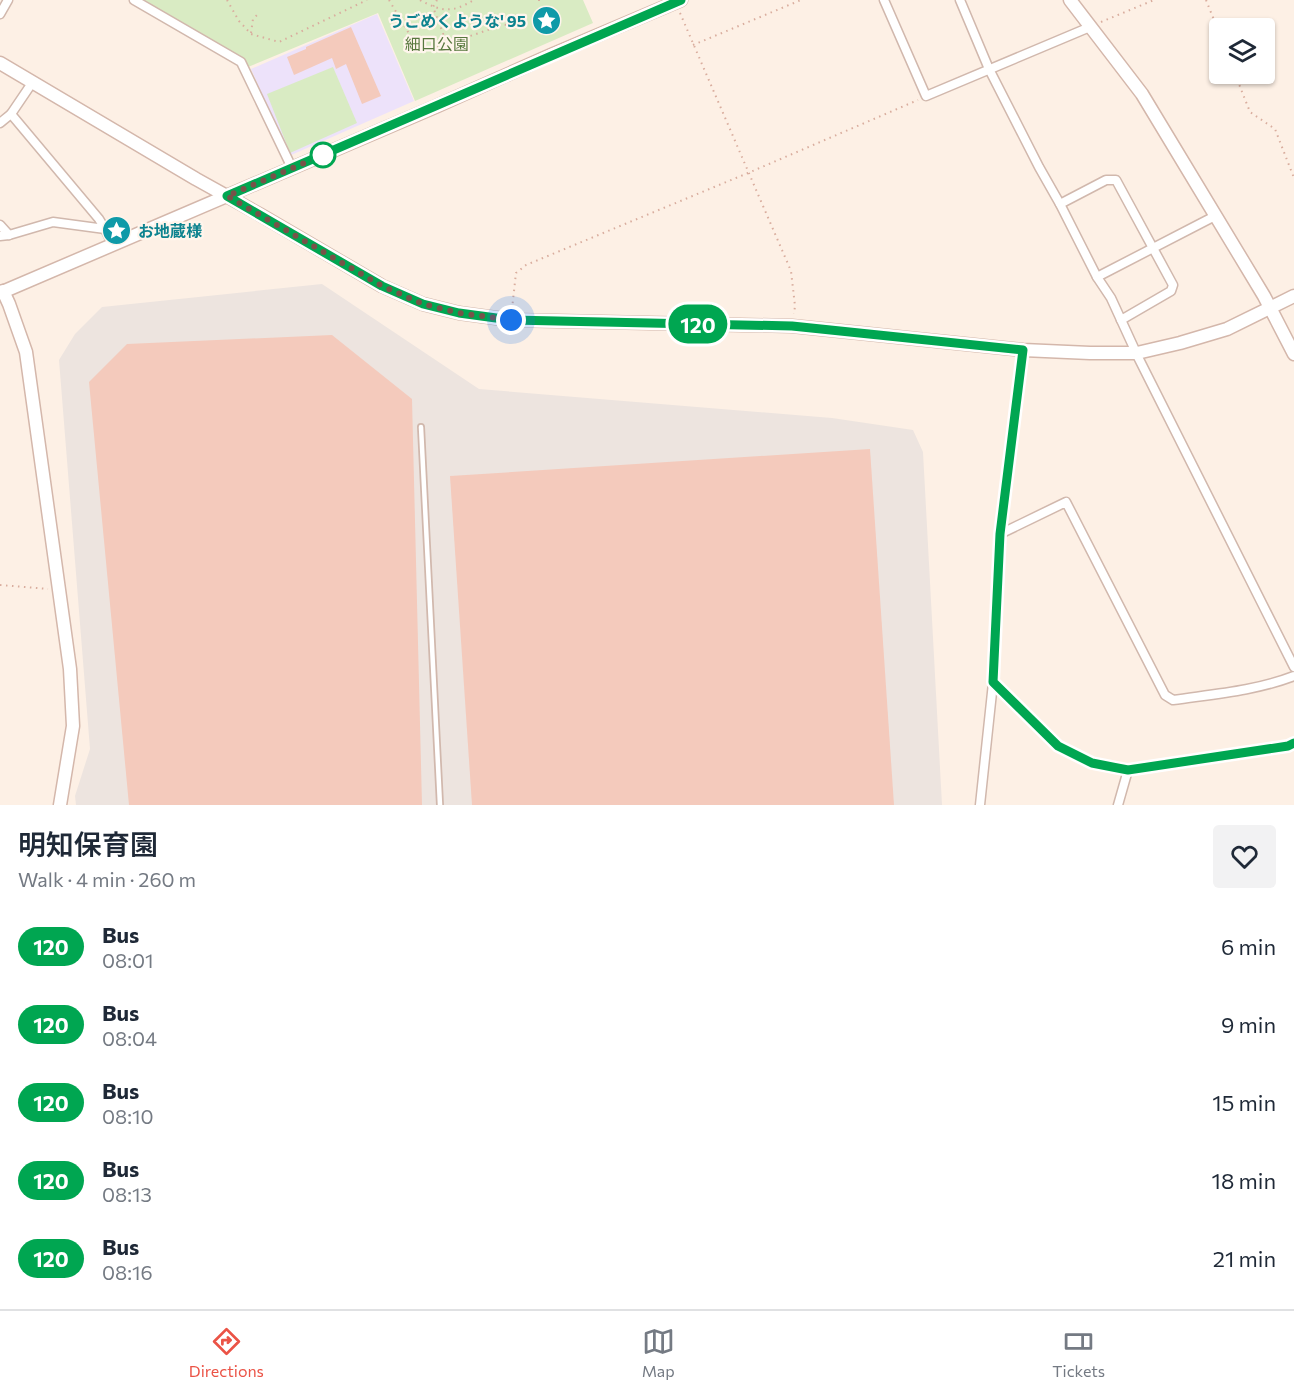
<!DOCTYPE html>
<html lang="en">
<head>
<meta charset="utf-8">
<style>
	:root { --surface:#fff; --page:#f2f2f3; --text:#1f2937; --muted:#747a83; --line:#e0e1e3; --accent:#eb5346 }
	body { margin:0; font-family:Commissioner,"Noto Sans JP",sans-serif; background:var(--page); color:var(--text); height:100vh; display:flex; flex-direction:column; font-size:22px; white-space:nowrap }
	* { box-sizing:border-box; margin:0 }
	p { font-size:20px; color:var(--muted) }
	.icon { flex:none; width:33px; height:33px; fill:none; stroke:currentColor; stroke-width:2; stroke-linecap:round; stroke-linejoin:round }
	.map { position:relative; height:805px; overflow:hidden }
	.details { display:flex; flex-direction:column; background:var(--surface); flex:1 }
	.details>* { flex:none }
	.badge { padding:0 12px; border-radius:20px; font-size:21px; line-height:39px }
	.controls { position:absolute; left:1209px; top:18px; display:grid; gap:12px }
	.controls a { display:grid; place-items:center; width:66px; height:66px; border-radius:6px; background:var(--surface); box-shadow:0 2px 4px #0004; font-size:30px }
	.you { position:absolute; width:30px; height:30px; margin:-15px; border:4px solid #fff; border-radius:50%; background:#1a73e8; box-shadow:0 0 0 9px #1a73e833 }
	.map>.badge { position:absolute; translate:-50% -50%; box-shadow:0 0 0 3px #fff }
	.round { display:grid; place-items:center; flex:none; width:63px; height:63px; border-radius:6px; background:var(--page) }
	.overview { display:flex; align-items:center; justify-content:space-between; height:102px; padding:0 18px }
	h1 { font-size:28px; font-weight:600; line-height:45px }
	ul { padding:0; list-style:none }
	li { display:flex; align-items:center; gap:18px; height:78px; padding:0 18px }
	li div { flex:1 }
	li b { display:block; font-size:22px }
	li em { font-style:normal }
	li .badge { min-width:66px; font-weight:700; text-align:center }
	.tab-bar { display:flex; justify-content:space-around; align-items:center; height:84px; border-top:2px solid var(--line); background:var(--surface); font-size:16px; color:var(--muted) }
	.tab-bar a { display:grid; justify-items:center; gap:3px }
	.tab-bar .selected { color:var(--accent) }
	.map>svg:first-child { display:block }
	.industrial { fill:#ede4df }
	.education { fill:#ede2fa }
	.green { fill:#d9ebc3 }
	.building { fill:#f4cabc }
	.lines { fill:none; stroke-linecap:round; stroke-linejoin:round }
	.lane-casing { stroke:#d1b8ad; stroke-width:8 }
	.street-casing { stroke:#d1b8ad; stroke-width:11 }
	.secondary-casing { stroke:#d4b7ab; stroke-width:15 }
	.path { stroke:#d9ad9e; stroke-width:2; stroke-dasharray:1.5 4.5; stroke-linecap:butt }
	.lane { stroke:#fff; stroke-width:4.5 }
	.street { stroke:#fff; stroke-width:8 }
	.secondary { stroke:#fff; stroke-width:12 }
	.line-casing { stroke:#fff; stroke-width:14 }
	.line { stroke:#00a651; stroke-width:9 }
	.walk { stroke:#775349; stroke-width:6; stroke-dasharray:0 10.8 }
	.stop-dot { fill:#fff; stroke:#00a651; stroke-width:3 }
	.labels { text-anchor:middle; stroke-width:4.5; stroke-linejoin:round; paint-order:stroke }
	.culture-label { font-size:16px; font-weight:bold; fill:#0d838f; stroke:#fff5ec; text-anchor:end }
	.park-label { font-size:16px; fill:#58783e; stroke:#fff5ec }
</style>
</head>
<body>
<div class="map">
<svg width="1294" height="805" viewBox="0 0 1294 805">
	<rect width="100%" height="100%" fill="#fdf0e5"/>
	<path class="industrial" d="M322,284L479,389L832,418L913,430L923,452L942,805H76L75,796L90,749L59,360L75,334L102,307Z"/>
	<path class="education" d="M377,14L414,101L289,156L251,69Z"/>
	<g class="green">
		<path d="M143,0H583L593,23L415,101L378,13L248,67L244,59Z"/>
		<path d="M333,67L357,123L290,153L267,94Z"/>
	</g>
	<g class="building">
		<path d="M351,27L381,96L362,104L346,64L336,69L332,58L294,75L287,57L306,49V47Z"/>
		<path d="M332,335L412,399L422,805H129L89,382L127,344Z"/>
		<path d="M870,449L894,805H472L450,476Z"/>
	</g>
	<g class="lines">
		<defs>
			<path id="lane" d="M421,427L440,805"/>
			<g id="street">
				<path d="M134,0L241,62L292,168"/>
				<path d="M884,0L926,96L1090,27"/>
				<path d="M960,0L989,69L1039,167L1060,204L1097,277L1111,298L1139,359L1294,667"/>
				<path d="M0,14L8,0"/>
				<path d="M11,114L99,219L105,229L113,245"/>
				<path d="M0,123L11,114L32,83"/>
				<path d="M1060,204L1106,180H1116L1173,285L1171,291L1121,320"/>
				<path d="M0,225L9,235"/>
				<path d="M0,236L9,235L53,222L105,229"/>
				<path d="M1097,277L1215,216"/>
				<path d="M1000,534L1066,502L1165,695L1173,700C1214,694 1255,691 1294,676"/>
				<path d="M993,683L1058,746L1092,763L1128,770L1289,746L1294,743"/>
				<path d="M980,805L993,683L1000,534L1023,350"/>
				<path d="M1118,805L1128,770"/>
			</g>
			<g id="secondary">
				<path d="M1070,0L1142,94L1264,296L1294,354"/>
				<path d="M0,63L196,179L259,214L382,286L423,304L459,313L511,320L792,326L1023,350L1090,353H1137L1180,343L1227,329L1294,296"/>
				<path d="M3,291L9,304L26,352L70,669L73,726L60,805"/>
				<path d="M0,293L437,106L551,55L681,0"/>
			</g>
		</defs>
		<use href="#lane" class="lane-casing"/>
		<use href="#street" class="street-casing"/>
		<use href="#secondary" class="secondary-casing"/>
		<g class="path">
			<path d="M227,0L239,21L251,34L279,42L367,0"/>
			<path d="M389,0L414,42L429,47H437L503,25L519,24"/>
			<path d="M420,0C442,12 452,13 474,0"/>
			<path d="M437,0L433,7L447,44"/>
			<path d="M539,0V1"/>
			<path d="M1206,0L1220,35"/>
			<path d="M680,13L791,271L795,306L794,314"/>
			<path d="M1101,22L1154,0"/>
			<path d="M251,33L253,19L258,14"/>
			<path d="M693,45L801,0"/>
			<path d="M1235,74L1250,112L1275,129L1294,178"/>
			<path d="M512,309L516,273L526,265L748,173L918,100"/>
			<path d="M0,585L48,589"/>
		</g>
		<use href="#lane" class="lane"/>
		<use href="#street" class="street"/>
		<use href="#secondary" class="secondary"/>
	</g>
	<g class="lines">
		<defs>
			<path id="line" d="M681,0L227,196L382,286L423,304L459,313L511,320L792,326L1023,350L1000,534L993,682L1058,746L1092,763L1128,770L1288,746L1294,743"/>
		</defs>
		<use href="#line" class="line-casing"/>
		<use href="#line" class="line"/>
		<path class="walk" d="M323,155L227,196L382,286L423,304L459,313L511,320"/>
	</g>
	<defs>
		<symbol id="sight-disc" viewBox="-11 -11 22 22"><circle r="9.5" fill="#0f9aa8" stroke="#fff5ec"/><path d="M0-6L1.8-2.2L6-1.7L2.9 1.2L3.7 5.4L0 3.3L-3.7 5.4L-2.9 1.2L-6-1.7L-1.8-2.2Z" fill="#fff"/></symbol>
	</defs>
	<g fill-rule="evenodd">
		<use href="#sight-disc" x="530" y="4" width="33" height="33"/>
		<use href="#sight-disc" x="100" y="214" width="33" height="33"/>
	</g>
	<circle class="stop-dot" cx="323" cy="155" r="12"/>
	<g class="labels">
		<g class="culture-label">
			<text x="526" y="27">うごめくような' 95</text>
			<text x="138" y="237" text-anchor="start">お地蔵様</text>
		</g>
		<g class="park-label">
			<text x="437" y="50">細口公園</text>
		</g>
	</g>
</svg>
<div class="controls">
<a><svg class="icon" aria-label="layers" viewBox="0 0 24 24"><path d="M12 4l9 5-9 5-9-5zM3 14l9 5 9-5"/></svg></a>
</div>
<div class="you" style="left:511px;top:320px"></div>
<b class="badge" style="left:698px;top:324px;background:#00a651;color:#fff">120</b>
</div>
<section class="details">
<div class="overview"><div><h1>明知保育園</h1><p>Walk · 4 min · 260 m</p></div><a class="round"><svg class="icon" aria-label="heart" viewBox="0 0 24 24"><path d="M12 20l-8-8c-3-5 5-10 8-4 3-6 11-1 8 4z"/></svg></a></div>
<ul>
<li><span class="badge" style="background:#00a651;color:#fff">120</span><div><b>Bus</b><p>08:01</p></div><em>6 min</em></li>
<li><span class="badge" style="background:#00a651;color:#fff">120</span><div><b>Bus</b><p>08:04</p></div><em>9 min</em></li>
<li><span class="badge" style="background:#00a651;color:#fff">120</span><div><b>Bus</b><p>08:10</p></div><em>15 min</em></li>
<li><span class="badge" style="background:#00a651;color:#fff">120</span><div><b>Bus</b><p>08:13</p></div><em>18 min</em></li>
<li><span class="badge" style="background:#00a651;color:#fff">120</span><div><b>Bus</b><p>08:16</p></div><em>21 min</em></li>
</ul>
</section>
<nav class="tab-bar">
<a class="selected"><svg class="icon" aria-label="directions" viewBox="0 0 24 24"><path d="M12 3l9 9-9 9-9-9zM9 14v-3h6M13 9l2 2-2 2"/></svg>Directions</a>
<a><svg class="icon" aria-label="map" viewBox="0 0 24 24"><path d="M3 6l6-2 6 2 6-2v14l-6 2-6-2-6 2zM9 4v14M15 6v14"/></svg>Map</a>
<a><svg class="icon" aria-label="tickets" viewBox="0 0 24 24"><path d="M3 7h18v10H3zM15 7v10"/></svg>Tickets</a>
</nav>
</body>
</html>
